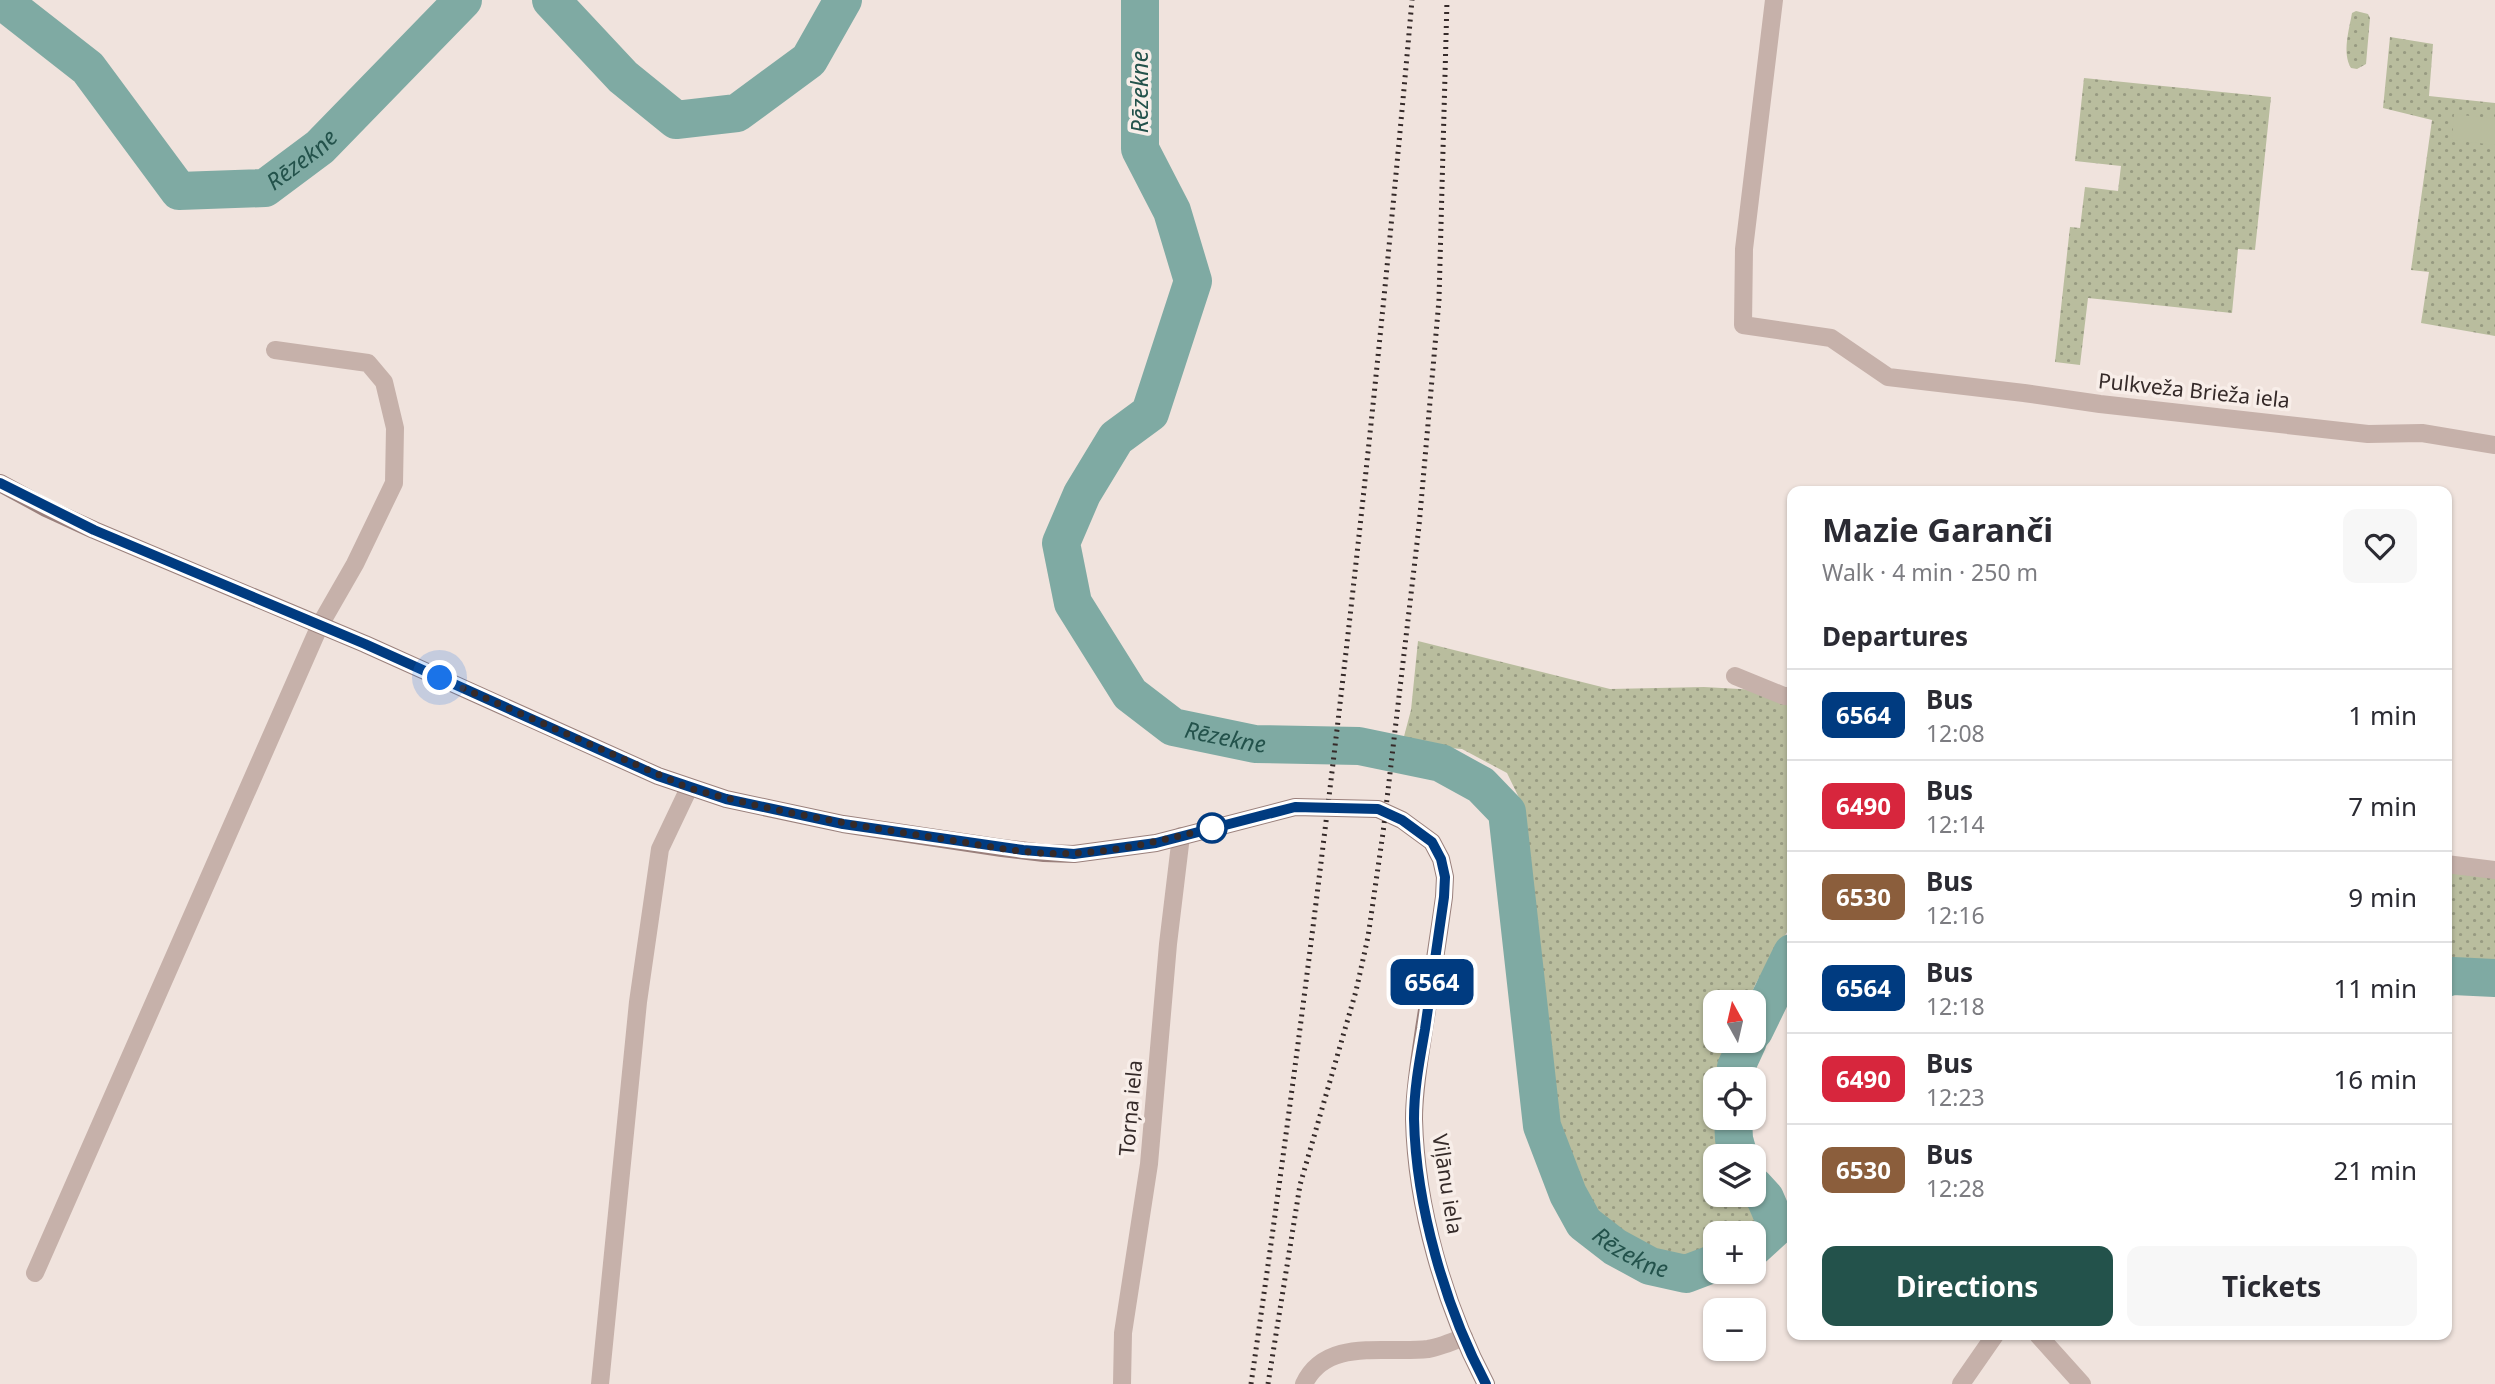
<!DOCTYPE html>
<html lang="en">
<head>
<meta charset="utf-8">
<style>
	:root { --surface:#fff; --page:#f7f7f7; --text:#2b2b33; --muted:#7c7c81; --line:#e1e1e2; --accent:#23524b }
	body { margin:0; font-family:"Noto Sans",sans-serif; background:var(--page); color:var(--text); height:100vh; display:flex; flex-direction:column; font-size:26px; white-space:nowrap }
	* { box-sizing:border-box; margin:0 }
	p { font-size:23px; color:var(--muted) }
	.icon { flex:none; width:38px; height:38px; fill:none; stroke:currentColor; stroke-width:2; stroke-linecap:round; stroke-linejoin:round }
	.map { position:relative; flex:1; overflow:hidden }
	.details { position:absolute; left:1787px; top:486px; width:665px; height:854px; display:flex; flex-direction:column; background:var(--surface); border-radius:14px; box-shadow:0 2px 5px #0004 }
	.details>* { flex:none }
	.badge { padding:0 14px; border-radius:10px; font-size:24px; line-height:46px }
	.needle { width:46px; rotate:352deg }
	.tools { position:absolute; left:1703px; top:990px; display:grid; gap:14px }
	.tools a { display:grid; place-items:center; width:63px; height:63px; border-radius:14px; background:var(--surface); box-shadow:0 2px 5px #0004; font-size:35px }
	.you { position:absolute; width:35px; height:35px; margin:-18px; border:5px solid #fff; border-radius:50%; background:#1a73e8; box-shadow:0 0 0 10px #1a73e833 }
	.map>.badge { position:absolute; translate:-50% -50%; box-shadow:0 0 0 4px #fff }
	h2 { padding:0 35px; font-size:26px; line-height:63px }
	.round { display:grid; place-items:center; flex:none; width:74px; height:74px; border-radius:14px; background:var(--page) }
	.summary { display:flex; align-items:center; justify-content:space-between; height:119px; padding:0 35px }
	h1 { font-size:33px; font-weight:700; line-height:52px }
	.action { display:flex; gap:14px; margin-top:auto; padding:14px 35px }
	.action a { flex:1; height:80px; border-radius:14px; background:var(--accent); color:#fff; font-size:28px; font-weight:700; line-height:80px; text-align:center }
	.action a+a { background:var(--page); color:var(--text) }
	ul { padding:0; list-style:none }
	li { display:flex; align-items:center; gap:21px; height:91px; padding:0 35px; border-top:2px solid var(--line) }
	li div { flex:1 }
	li b { display:block; font-size:26px }
	li em { font-style:normal }
	li .badge { min-width:77px; font-weight:700; text-align:center }
	.map>svg:first-child { display:block }
	.grass { fill:url(#grass-dots) }
	.green { fill:#b9bd9e }
	.lines { fill:none; stroke-linecap:round; stroke-linejoin:round }
	.river { stroke:#7faaa3; stroke-width:38 }
	.minor { stroke:#c6b1aa; stroke-width:18 }
	.tertiary { stroke:#c6b1aa; stroke-width:18 }
	.secondary { stroke:#9a807c; stroke-width:18 }
	.rail { stroke:#352a29; stroke-width:5; stroke-dasharray:2 5; stroke-linecap:butt }
	.line-casing { stroke:#fff; stroke-width:16 }
	.line { stroke:#003b80; stroke-width:10 }
	.walk { stroke:#352a29; stroke-width:7; stroke-dasharray:0 12.6 }
	.stop-dot { fill:#fff; stroke:#003b80; stroke-width:3.5 }
	.labels { text-anchor:middle; stroke-width:7; stroke-linejoin:round; paint-order:stroke }
	.street-label { font-size:21px; fill:#352a29; stroke:#f8eee9 }
	.water-label { font-size:23px; font-style:italic; fill:#23524b; stroke:#f8eee9 }
</style>
</head>
<body>
<div class="map">
<svg width="2495" height="1384" viewBox="0 0 2495 1384">
	<defs>
		<pattern id="grass-dots" width="8" height="8" patternUnits="userSpaceOnUse" patternTransform="scale(1.75)"><rect width="8" height="8" fill="#b9bd9e"/><path d="M2 2h.1M6 6h.1" fill="none" stroke="#979a81" stroke-width="1.8" stroke-linecap="round"/></pattern>
	</defs>
	<rect width="100%" height="100%" fill="#f0e3dd"/>
	<g class="grass">
		<path d="M2356,11L2368,14L2370,18L2366,64L2357,69L2351,68C2342,53 2349,30 2352,13Z"/>
		<path d="M2390,37L2433,44L2429,96L2495,103V336L2421,323L2429,272L2411,270L2432,120L2383,108Z"/>
		<path d="M2084,78L2271,97L2255,250L2238,249L2232,313L2088,298L2080,365L2055,362L2070,227L2080,228L2085,187L2118,191L2121,166L2075,161Z"/>
		<path d="M1418,641L1610,689L1704,687L1792,692V924L1756,983L1747,1003H1715V1041H1729L1715,1073V1118H1723L1729,1157H1715V1195H1754V1190L1777,1226L1754,1234H1715V1246L1650,1266L1568,1194L1542,1126L1524,808L1507,773L1462,749L1402,744L1411,710Z"/>
		<path d="M2446,859L2495,868V977L2453,976L2447,978Z"/>
	</g>
	<path class="green" d="M2454,114L2495,119V145L2452,140Z"/>
	<g class="lines">
		<g class="river">
			<path id="s1" d="M1,0L88,68L179,191L265,188L320,147L463,0"/>
			<path d="M551,0L623,77L676,120L737,113L809,60L843,0"/>
			<path id="s2" d="M1140,0V149L1172,211L1193,281L1150,413L1116,438L1082,494L1061,543L1073,603L1130,694L1173,727L1255,744L1359,746L1441,763L1481,785L1507,812L1542,1126L1568,1194L1584,1223L1615,1247L1650,1266L1686,1274L1715,1263"/>
			<path d="M2446,978L2453,976L2495,978"/>
			<path d="M1754,1031L1792,953"/>
			<path d="M1735,1080L1736,1067L1748,1041"/>
			<path d="M1733,1118L1734,1139L1739,1157"/>
			<path d="M1754,1186L1765,1198L1777,1226L1754,1247"/>
		</g>
		<g class="minor">
			<path d="M1774,0L1744,249L1743,325L1831,338L1888,377L2024,393L2100,404L2368,434L2422,433L2495,445"/>
			<path d="M1735,676L1784,696H1792"/>
			<path d="M2446,864L2495,870"/>
			<path d="M35,1273L320,625L355,564L394,483L395,428L384,382L368,363L275,350"/>
			<path d="M2038,1335L2082,1384"/>
			<path d="M600,1384L638,1002L660,849L689,788"/>
			<path d="M1304,1384C1326,1337 1385,1354 1428,1349C1440,1347 1452,1342 1464,1337"/>
			<path d="M1961,1384L1995,1335"/>
		</g>
		<path class="tertiary" d="M1122,1384L1123,1333L1149,1164L1168,944L1181,836"/>
		<path class="secondary" d="M0,483L46,508L94,530L365,644L658,776L726,799L843,824L1002,848L1044,853L1074,854L1156,843L1295,807L1378,809L1402,820L1432,842L1441,859L1445,877L1444,897C1438,941 1431,985 1424,1029C1420,1058 1414,1088 1414,1119C1416,1207 1445,1307 1486,1384"/>
		<g class="rail">
			<path d="M1251,1384C1318,924 1371,463 1412,0"/>
			<path d="M1268,1384L1300,1185L1356,991L1368,937L1383,833L1419,526L1439,300L1447,0"/>
		</g>
	</g>
	<g class="lines">
		<defs>
			<path id="line" d="M0,483L94,530L365,644L658,776L726,799L843,824L1023,850L1074,854L1156,843L1295,807L1378,809L1402,820L1432,842L1441,859L1445,877L1444,897C1438,941 1431,985 1425,1029C1420,1058 1414,1088 1414,1119C1416,1206 1445,1307 1486,1384"/>
		</defs>
		<use href="#line" class="line-casing"/>
		<use href="#line" class="line"/>
		<path class="walk" d="M440,678L689,788C773,812 858,826 944,839C988,846 1033,856 1076,853C1123,851 1167,839 1212,828"/>
	</g>
	<circle class="stop-dot" cx="1212" cy="828" r="14"/>
	<g class="labels">
		<g class="street-label">
			<text transform="translate(2194 391) rotate(6)" y="7">Pulkveža Brieža iela</text>
			<text transform="translate(1131 1108) rotate(-85)" y="7">Torņa iela</text>
			<text transform="translate(1447 1184) rotate(81)" y="7">Viļānu iela</text>
		</g>
		<g class="water-label">
			<text transform="translate(1140 92) rotate(-90)" y="8">Rēzekne</text>
			<text dy="8" stroke="none"><textPath href="#s1" startOffset="396">Rēzekne</textPath></text>
			<text dy="8" stroke="none"><textPath href="#s2" startOffset="868">Rēzekne</textPath></text>
			<text dy="8" stroke="none"><textPath href="#s2" startOffset="1647">Rēzekne</textPath></text>
		</g>
	</g>
</svg>
<div class="tools">
<a><svg class="needle" viewBox="-14 -14 28 28"><path d="M0-13l5 13h-10z" fill="#e53935"/><path d="M0 13l5-13h-10z" fill="#7c7c81"/></svg></a>
<a><svg class="icon" aria-label="locate" viewBox="0 0 24 24"><circle cx="12" cy="12" r="6"/><path d="M12 2v4M12 18v4M2 12h4M18 12h4"/></svg></a>
<a><svg class="icon" aria-label="layers" viewBox="0 0 24 24"><path d="M12 4l9 5-9 5-9-5zM3 14l9 5 9-5"/></svg></a>
<a>+</a>
<a>−</a>
</div>
<div class="you" style="left:440px;top:678px"></div>
<b class="badge" style="left:1432px;top:982px;background:#003b80;color:#fff">6564</b>
<section class="details">
<div class="summary"><div><h1>Mazie Garanči</h1><p>Walk · 4 min · 250 m</p></div><a class="round"><svg class="icon" aria-label="heart" viewBox="0 0 24 24"><path d="M12 20l-8-8c-3-5 5-10 8-4 3-6 11-1 8 4z"/></svg></a></div>
<h2>Departures</h2>
<ul>
<li><span class="badge" style="background:#003b80;color:#fff">6564</span><div><b>Bus</b><p>12:08</p></div><em>1 min</em></li>
<li><span class="badge" style="background:#d7263d;color:#fff">6490</span><div><b>Bus</b><p>12:14</p></div><em>7 min</em></li>
<li><span class="badge" style="background:#8b5e3c;color:#fff">6530</span><div><b>Bus</b><p>12:16</p></div><em>9 min</em></li>
<li><span class="badge" style="background:#003b80;color:#fff">6564</span><div><b>Bus</b><p>12:18</p></div><em>11 min</em></li>
<li><span class="badge" style="background:#d7263d;color:#fff">6490</span><div><b>Bus</b><p>12:23</p></div><em>16 min</em></li>
<li><span class="badge" style="background:#8b5e3c;color:#fff">6530</span><div><b>Bus</b><p>12:28</p></div><em>21 min</em></li>
</ul>
<div class="action"><a>Directions</a><a>Tickets</a></div>
</section>
</div>
</body>
</html>
